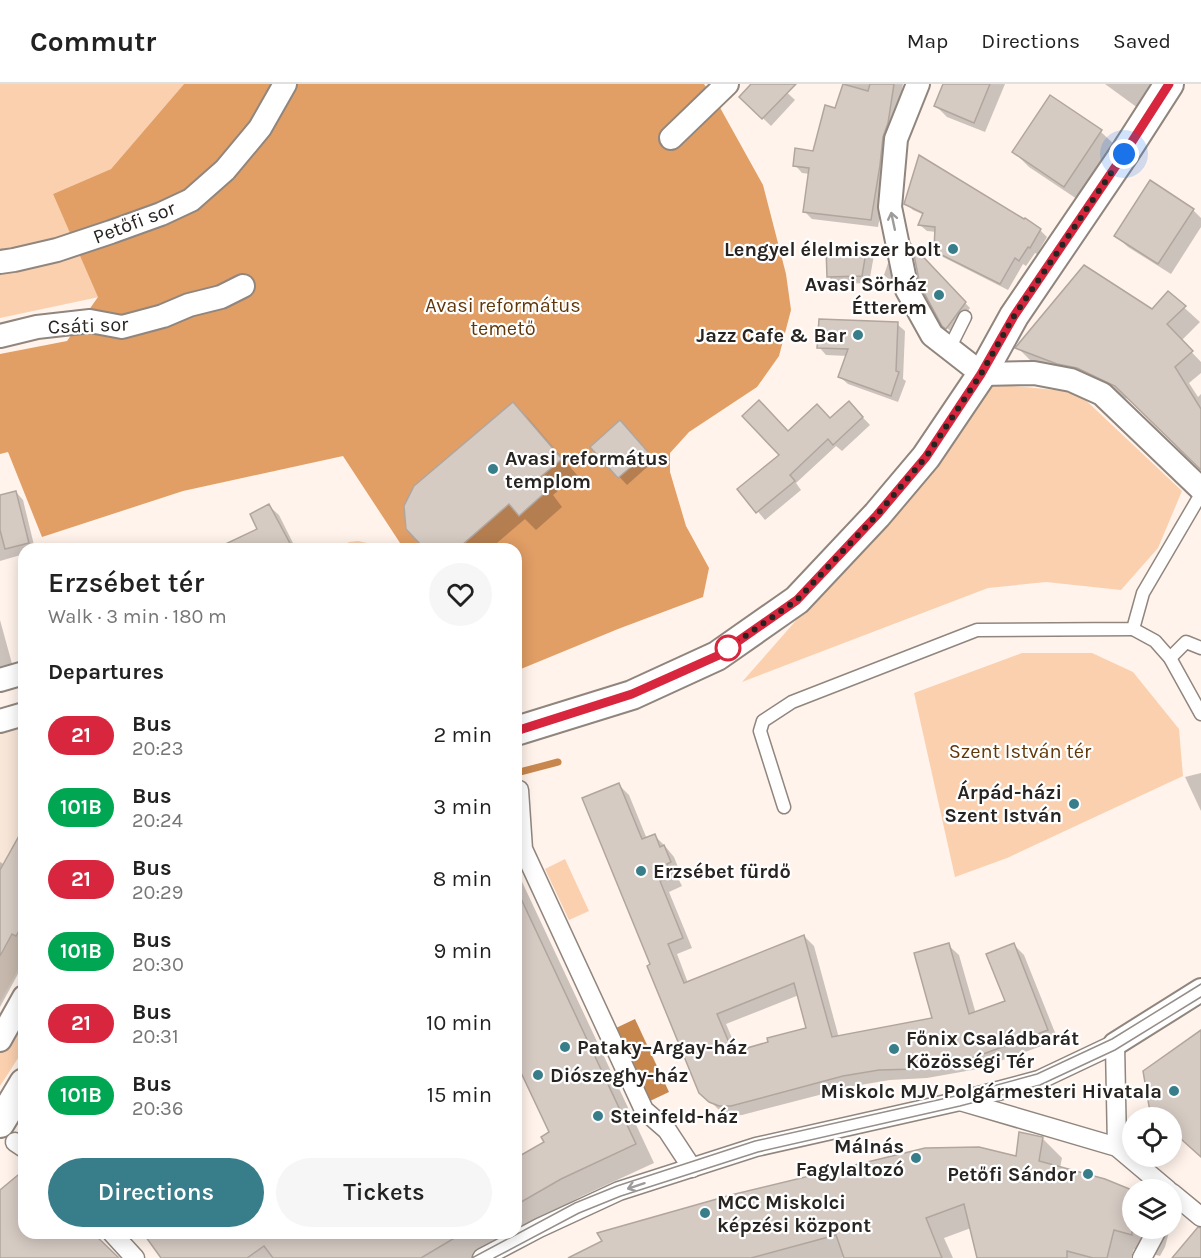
<!DOCTYPE html>
<html lang="en">
<head>
<meta charset="utf-8">
<style>
	:root { --surface:#fff; --page:#f6f6f6; --text:#222; --muted:#767676; --line:#e0e0e0; --accent:#387d8a }
	body { margin:0; font-family:Karla,sans-serif; background:var(--page); color:var(--text); height:100vh; display:flex; flex-direction:column; font-size:22px; white-space:nowrap }
	* { box-sizing:border-box; margin:0 }
	p { font-size:20px; color:var(--muted) }
	.icon { flex:none; width:33px; height:33px; fill:none; stroke:currentColor; stroke-width:2; stroke-linecap:round; stroke-linejoin:round }
	.map { position:relative; flex:1; overflow:hidden }
	.side { position:absolute; left:18px; top:459px; width:504px; height:696px; display:flex; flex-direction:column; background:var(--surface); border-radius:18px; box-shadow:0 3px 15px #0003 }
	.side>* { flex:none }
	.badge { padding:0 12px; border-radius:20px; font-size:21px; line-height:39px }
	.controls { position:absolute; left:1122px; top:1023px; display:grid; gap:12px }
	.controls a { display:grid; place-items:center; width:60px; height:60px; border-radius:50%; background:var(--surface); box-shadow:0 3px 15px #0003; font-size:30px }
	.you { position:absolute; width:30px; height:30px; margin:-15px; border:4px solid #fff; border-radius:50%; background:#1a73e8; box-shadow:0 0 0 9px #1a73e833 }
	.map>.badge { position:absolute; translate:-50% -50%; box-shadow:0 0 0 3px #fff }
	h2 { padding:0 30px; font-size:22px; line-height:54px }
	.round { display:grid; place-items:center; flex:none; width:63px; height:63px; border-radius:32px; background:var(--page) }
	.headline { display:flex; align-items:center; justify-content:space-between; height:102px; padding:0 30px }
	h1 { font-size:28px; font-weight:600; line-height:45px }
	.button { display:flex; gap:12px; margin-top:auto; padding:12px 30px }
	.button a { flex:1; height:69px; border-radius:36px; background:var(--accent); color:#fff; font-size:24px; font-weight:600; line-height:69px; text-align:center }
	.button a+a { background:var(--page); color:var(--text) }
	ul { padding:0; list-style:none }
	li { display:flex; align-items:center; gap:18px; height:72px; padding:0 30px }
	li div { flex:1 }
	li b { display:block; font-size:22px }
	li em { font-style:normal }
	li .badge { min-width:66px; font-weight:700; text-align:center }
	header { display:flex; align-items:center; gap:36px; box-sizing:border-box; height:84px; padding:0 30px; background:var(--surface); border-bottom:2px solid var(--line) }
	header strong { font-size:28px }
	nav { display:flex; gap:33px; margin-inline-start:auto; font-size:21px }
	.map>svg:first-child { display:block }
	.built { fill:#f8e6d8 }
	.green { fill:#fad0af }
	.forest { fill:#e19e65 }
	.water { fill:#c8874d }
	.shadow { fill:#0003; fill-rule:evenodd }
	.lines { fill:none; stroke-linecap:round; stroke-linejoin:round }
	.stream { stroke:#c8874d; stroke-width:7 }
	.building { fill:#d6cbc3; stroke:#b1a69e; stroke-width:1.5; fill-rule:evenodd }
	.service-casing { stroke:#90867e; stroke-width:15 }
	.pedestrian-casing { stroke:#90867e; stroke-width:21 }
	.minor-casing { stroke:#90867e; stroke-width:26 }
	.tertiary-casing { stroke:#90867e; stroke-width:32 }
	.service { stroke:#fff; stroke-width:12 }
	.pedestrian { stroke:#fff; stroke-width:18 }
	.minor { stroke:#fff; stroke-width:22 }
	.tertiary { stroke:#fff; stroke-width:28 }
	.tram { stroke:#978e89; stroke-width:1.5 }
	.oneway { stroke:#9e9c9b }
	.line-casing { stroke:#fff; stroke-width:14 }
	.line { stroke:#d7263d; stroke-width:9 }
	.walk { stroke:#282421; stroke-width:6; stroke-dasharray:0 10.8 }
	.poi-dot { fill:#387d8a; stroke:#fff; stroke-width:2 }
	.stop-dot { fill:#fff; stroke:#d7263d; stroke-width:3 }
	.labels { text-anchor:middle; stroke-width:4.5; stroke-linejoin:round; paint-order:stroke }
	.street-label { font-size:20px; fill:#282421; stroke:#fff }
	.poi-label { font-size:20px; font-weight:bold; fill:#282421; stroke:#fff; text-anchor:end }
	.park-label { font-size:20px; fill:#623708; stroke:#fff }
</style>
</head>
<body>
<header>
<strong>Commutr</strong>
<nav><a>Map</a><a>Directions</a><a>Saved</a></nav>
</header>
<div class="map">
<svg width="1201" height="1174" viewBox="0 0 1201 1174">
	<rect width="100%" height="100%" fill="#fff3eb"/>
	<path class="built" d="M24,642V875L0,918V650Z"/>
	<g class="green">
		<path d="M0,0H184L111,85L53,110L99,213L0,234Z"/>
		<path d="M993,300L1077,308L1182,407L1158,464L1121,506L1046,498L988,504L742,598L942,370Z"/>
		<path d="M358,457L367,459L375,465H339L349,458Z"/>
		<path d="M1022,569H1092L1133,588L1179,645L1183,692L1007,774L955,793L914,609Z"/>
		<path d="M565,775L589,827L569,836L545,785Z"/>
		<path d="M24,925V965L0,1002V969Z"/>
	</g>
	<path class="forest" d="M184,0H704L718,20L763,101L786,190L791,226L779,272L757,303L689,348L670,369V388L686,442L709,484L703,513L618,545L516,587V465H404L343,372L183,407L42,453L8,368L0,370V270L67,257L98,213L53,110L111,85Z"/>
	<path class="water" d="M635,935L669,1008L650,1017L616,944Z"/>
	<g class="shadow">
		<path d="M753,0H778L795,16L771,42L741,13Z"/>
		<path d="M844,0H903L878,143L812,135L805,128L810,90L802,89L795,81L814,69L836,25Z"/>
		<path d="M944,0H1005L985,48L947,33L936,22Z"/>
		<path d="M1105,0H1162L1142,27Z"/>
		<path d="M1051,14L1101,48L1117,63L1080,117L1029,83L1014,68Z"/>
		<path d="M906,119L1040,146L1047,153L1037,170L1035,169L1026,182L1023,180L1008,206L943,173L936,166L937,148L927,147L920,141L924,131L913,126Z"/>
		<path d="M1193,126L1201,134V143L1171,190L1128,163L1116,152Z"/>
		<path d="M866,164L874,171L869,199L836,200L829,193Z"/>
		<path d="M914,166L970,224L952,249L944,241Z"/>
		<path d="M888,179L894,186L897,198H892L884,191Z"/>
		<path d="M1168,209L1200,238L1181,257L1201,278V289L1189,299L1198,313L1201,310V385L1132,317L1093,299L1033,279L1017,263L1153,227Z"/>
		<path d="M897,240L905,247L903,295L906,297L898,318L848,300L840,293L848,272L826,271L819,263Z"/>
		<path d="M849,319L870,341L842,367L836,362L796,399L801,406L765,436L739,405L781,371L788,349L830,336Z"/>
		<path d="M513,320L529,335L577,391L553,411L562,423L536,446L525,435L490,465H426L422,460Z"/>
		<path d="M627,345L655,376L627,401L592,363Z"/>
		<path d="M16,408L23,416L35,465H24V470L0,477V412Z"/>
		<path d="M269,422L279,431L296,465H219L260,446Z"/>
		<path d="M0,536L14,587L0,591Z"/>
		<path d="M1201,689V727L1185,693Z"/>
		<path d="M619,701L629,711L647,755L655,752L665,762L674,773L680,788L676,790L682,802L669,808L692,864L677,870L688,899L804,852L814,862L839,954L934,935L948,861L959,871L976,930L1007,918L1014,861L1024,871L1058,956L978,985L927,994L890,996L854,1002L742,1031L730,1032L721,1028L701,1008L652,881ZM799,911L808,945L770,959L738,968L726,940Z"/>
		<path d="M24,746V879L0,923V778L5,781Z"/>
		<path d="M516,785L654,1079L580,1113L516,1148V1076L546,1059L551,1049L516,975Z"/>
		<path d="M1042,1054L1062,1074L1060,1084L1105,1096L1132,1107V1144H1170L1165,1163L1160,1172L1134,1165L1131,1174H978L971,1144L944,1154L953,1174H846L845,1173L841,1174H571L1017,1074Z"/>
		<path d="M145,1149H514L471,1174H162Z"/>
	</g>
	<g class="lines">
		<path class="stream" d="M516,689L558,678"/>
	</g>
	<g class="building">
		<path d="M751,0H796L762,35L739,13Z"/>
		<path d="M843,0L868,7L870,0H894L888,39L883,53L880,81L871,136L803,128L809,84L793,82L795,64L813,67L825,21L835,24Z"/>
		<path d="M943,0H990L974,39L934,22Z"/>
		<path d="M1050,11L1102,46L1064,103L1012,68Z"/>
		<path d="M919,71L1024,135L1025,134L1041,145L1030,164L1028,163L1019,177L1015,174L1000,200L934,167L935,143L918,141L923,129L904,120Z"/>
		<path d="M1150,96L1194,125L1158,180L1114,152Z"/>
		<path d="M912,161L966,218L946,245L942,242L920,201Z"/>
		<path d="M867,162L862,192L827,193L826,164Z"/>
		<path d="M1084,181L1152,225L1168,207L1186,222L1167,240L1193,267L1175,283L1201,325V386L1115,302L1077,284L1057,280L1015,264Z"/>
		<path d="M819,235L898,238L896,287L899,288L891,312L838,293L848,265L817,264Z"/>
		<path d="M759,316L788,347L817,320L830,334L849,317L863,333L833,361L828,355L790,391L795,397L756,429L737,405L779,371L742,332Z"/>
		<path d="M513,318L562,375L538,395L548,406L519,432L509,420L463,460L449,465H433L421,461L406,445L404,422L414,402Z"/>
		<path d="M620,336L648,368L618,394L590,363Z"/>
		<path d="M16,407L29,459L5,465L0,446V411Z"/>
		<path d="M269,420L293,465H215L257,445L250,430Z"/>
		<path d="M619,699L642,755L655,750L660,763L664,761L671,778L667,780L672,792L660,797L683,854L668,860L684,899L804,851L832,953L932,934L914,869L949,859L969,930L1005,917L986,870L1014,859L1048,946L967,976L916,985L879,986L843,992L731,1022H719L709,1018L699,1009L647,882L650,880L582,714ZM794,899L806,944L767,954L768,958L733,968L717,930Z"/>
		<path d="M24,743V838L16,852L12,850L0,872V786Z"/>
		<path d="M516,804L636,1060L561,1095L516,1121V1074L544,1058L541,1053L549,1048L516,978Z"/>
		<path d="M1201,946V1073L1172,1047V1034H1156L1150,1028L1143,987Z"/>
		<path d="M1019,1048L1043,1053L1039,1077L1105,1095L1132,1106V1151L1114,1146L1107,1174H1093L1067,1167V1174H977L964,1120L926,1134L942,1174H844L836,1151L751,1174H568L602,1157L597,1149L731,1111L925,1064L979,1063L1016,1072Z"/>
		<path d="M24,1086V1149H93L119,1174H0V1106Z"/>
		<path d="M1198,1143L1201,1144V1174H1172Z"/>
		<path d="M143,1149H463L421,1174H273L264,1162L247,1174H161Z"/>
	</g>
	<g class="lines">
		<defs>
			<g id="service">
				<path d="M949,265L965,233"/>
				<path d="M1133,545L1155,557L1170,574L1201,630"/>
				<path d="M1170,574L1186,558L1201,564"/>
				<path d="M784,723L760,647L763,637L792,618L977,546L1133,545L1143,509L1201,410"/>
			</g>
			<g id="pedestrian">
				<path d="M519,706L523,765L644,1026L667,1046L692,1084"/>
				<path d="M960,1017L1117,1063L1168,1106"/>
				<path d="M15,1058L24,1064"/>
				<path d="M1172,1109L1201,1133"/>
				<path d="M112,1149L135,1174"/>
				<path d="M482,1174L539,1144L619,1107L756,1063L960,1017L1039,996L1115,960L1117,1063"/>
				<path d="M1142,1174L1158,1144"/>
			</g>
			<g id="minor">
				<path d="M918,0L896,55L890,123L907,206L932,251L982,290L1034,289L1071,296L1102,310L1201,405"/>
				<path d="M671,54L727,0"/>
				<path d="M0,178L14,176L57,166L111,148L161,130L191,116L225,86L260,44L285,0"/>
				<path d="M0,252L37,243L90,237L122,243L163,232L189,221L221,213L243,202"/>
				<path d="M0,596L24,589"/>
				<path d="M0,637L24,630"/>
				<path d="M0,956L24,913"/>
				<path d="M1115,960L1201,906"/>
			</g>
			<g id="tertiary">
				<path d="M516,647L632,611L717,572L797,516L877,431L926,373L982,290L1014,232L1124,70L1169,0"/>
				<path d="M0,1039L24,999"/>
			</g>
		</defs>
		<use href="#service" class="service-casing"/>
		<use href="#pedestrian" class="pedestrian-casing"/>
		<use href="#minor" class="minor-casing"/>
		<use href="#tertiary" class="tertiary-casing"/>
		<use href="#service" class="service"/>
		<use href="#pedestrian" class="pedestrian"/>
		<use href="#minor" class="minor"/>
		<use href="#tertiary" class="tertiary"/>
		<g class="tram">
			<path d="M472,1174L575,1119L617,1102L755,1057L960,1011L1037,990L1112,955L1201,900"/>
			<path d="M494,1174L579,1129L621,1112L758,1068L960,1022L1040,1001L1115,966L1201,913"/>
		</g>
	</g>
	<defs><path id="oneway-shaft" d="M-6 0H5M1.5-3L5.5 0L1.5 3" fill="none" stroke-width="1.6" stroke-linecap="round" stroke-linejoin="round" transform="scale(1.5)"/></defs>
	<g class="oneway">
		<use href="#oneway-shaft" transform="translate(893 137) rotate(-102)"/>
		<use href="#oneway-shaft" transform="translate(636 1102) rotate(162)"/>
	</g>
	<g class="lines">
		<defs>
			<path id="line" d="M516,647L632,610L717,572L797,516L877,431L926,373L981,290L1014,232L1124,70L1169,0"/>
		</defs>
		<use href="#line" class="line-casing"/>
		<use href="#line" class="line"/>
		<path class="walk" d="M728,564L797,516L877,431L926,373L981,290L1014,232L1124,70"/>
	</g>
	<g class="poi-dot">
		<circle cx="953" cy="165" r="6"/>
		<circle cx="939" cy="211" r="6"/>
		<circle cx="858" cy="251" r="6"/>
		<circle cx="493" cy="385" r="6"/>
		<circle cx="1074" cy="720" r="6"/>
		<circle cx="641" cy="787" r="6"/>
		<circle cx="565" cy="963" r="6"/>
		<circle cx="894" cy="965" r="6"/>
		<circle cx="538" cy="991" r="6"/>
		<circle cx="1174" cy="1007" r="6"/>
		<circle cx="598" cy="1032" r="6"/>
		<circle cx="916" cy="1074" r="6"/>
		<circle cx="1088" cy="1090" r="6"/>
		<circle cx="705" cy="1129" r="6"/>
	</g>
	<circle class="stop-dot" cx="728" cy="564" r="12"/>
	<g class="labels">
		<g class="street-label">
			<text transform="translate(134 138) rotate(-21)" y="7">Petőfi sor</text>
			<text transform="translate(88 241) rotate(-2)" y="7">Csáti sor</text>
		</g>
		<g class="poi-label">
			<text x="941" y="172">Lengyel élelmiszer bolt</text>
			<text x="927" y="207">Avasi Sörház<tspan x="927" dy="23">Étterem</tspan></text>
			<text x="846" y="258">Jazz Cafe &amp; Bar</text>
			<text x="505" y="381" text-anchor="start">Avasi református<tspan x="505" dy="23">templom</tspan></text>
			<text x="1062" y="715">Árpád-házi<tspan x="1062" dy="23">Szent István</tspan></text>
			<text x="653" y="794" text-anchor="start">Erzsébet fürdő</text>
			<text x="906" y="961" text-anchor="start">Főnix Családbarát<tspan x="906" dy="23">Közösségi Tér</tspan></text>
			<text x="577" y="970" text-anchor="start">Pataky–Argay-ház</text>
			<text x="550" y="998" text-anchor="start">Diószeghy-ház</text>
			<text x="1162" y="1014">Miskolc MJV Polgármesteri Hivatala</text>
			<text x="610" y="1039" text-anchor="start">Steinfeld-ház</text>
			<text x="904" y="1069">Málnás<tspan x="904" dy="23">Fagylaltozó</tspan></text>
			<text x="1076" y="1097">Petőfi Sándor</text>
			<text x="717" y="1125" text-anchor="start">MCC Miskolci<tspan x="717" dy="23">képzési központ</tspan></text>
		</g>
		<g class="park-label">
			<text x="503" y="228">Avasi református<tspan x="503" dy="23">temető</tspan></text>
			<text x="1020" y="674">Szent István tér</text>
		</g>
	</g>
</svg>
<div class="controls">
<a><svg class="icon" aria-label="locate" viewBox="0 0 24 24"><circle cx="12" cy="12" r="6"/><path d="M12 2v4M12 18v4M2 12h4M18 12h4"/></svg></a>
<a><svg class="icon" aria-label="layers" viewBox="0 0 24 24"><path d="M12 4l9 5-9 5-9-5zM3 14l9 5 9-5"/></svg></a>
</div>
<div class="you" style="left:1124px;top:70px"></div>
<section class="side">
<div class="headline"><div><h1>Erzsébet tér</h1><p>Walk · 3 min · 180 m</p></div><a class="round"><svg class="icon" aria-label="heart" viewBox="0 0 24 24"><path d="M12 20l-8-8c-3-5 5-10 8-4 3-6 11-1 8 4z"/></svg></a></div>
<h2>Departures</h2>
<ul>
<li><span class="badge" style="background:#d7263d;color:#fff">21</span><div><b>Bus</b><p>20:23</p></div><em>2 min</em></li>
<li><span class="badge" style="background:#00a651;color:#fff">101B</span><div><b>Bus</b><p>20:24</p></div><em>3 min</em></li>
<li><span class="badge" style="background:#d7263d;color:#fff">21</span><div><b>Bus</b><p>20:29</p></div><em>8 min</em></li>
<li><span class="badge" style="background:#00a651;color:#fff">101B</span><div><b>Bus</b><p>20:30</p></div><em>9 min</em></li>
<li><span class="badge" style="background:#d7263d;color:#fff">21</span><div><b>Bus</b><p>20:31</p></div><em>10 min</em></li>
<li><span class="badge" style="background:#00a651;color:#fff">101B</span><div><b>Bus</b><p>20:36</p></div><em>15 min</em></li>
</ul>
<div class="button"><a>Directions</a><a>Tickets</a></div>
</section>
</div>
</body>
</html>
